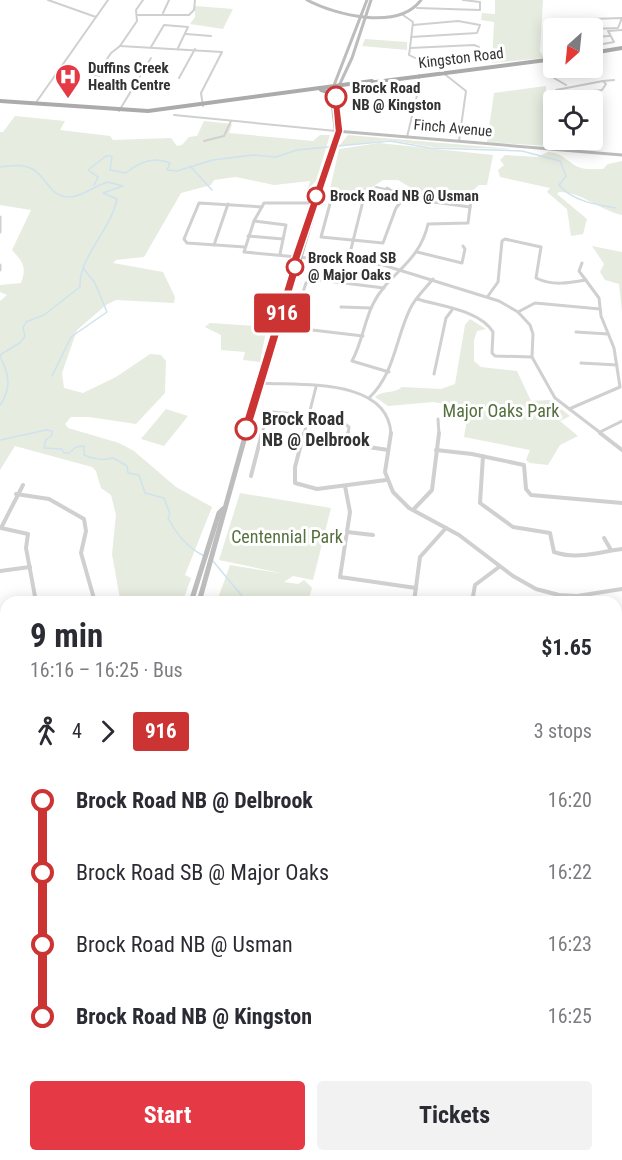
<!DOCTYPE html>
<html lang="en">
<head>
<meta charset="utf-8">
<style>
	:root { --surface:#fff; --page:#f2f2f3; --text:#2b2b33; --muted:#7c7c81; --accent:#e63946 }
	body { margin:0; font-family:"Roboto Condensed",sans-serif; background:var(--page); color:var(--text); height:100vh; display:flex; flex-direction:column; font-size:22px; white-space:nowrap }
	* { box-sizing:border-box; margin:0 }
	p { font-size:20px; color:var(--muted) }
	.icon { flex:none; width:33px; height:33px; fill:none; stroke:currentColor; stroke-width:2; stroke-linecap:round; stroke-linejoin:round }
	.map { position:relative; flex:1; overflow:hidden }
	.details { position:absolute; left:0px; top:596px; width:622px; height:566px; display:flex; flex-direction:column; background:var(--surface); border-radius:18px 18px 0 0; box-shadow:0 3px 15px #0003 }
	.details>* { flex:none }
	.badge { padding:0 12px; border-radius:4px; font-size:21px; line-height:39px }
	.needle { width:39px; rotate:207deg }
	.fabs { position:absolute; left:543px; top:18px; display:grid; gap:12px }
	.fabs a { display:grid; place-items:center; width:60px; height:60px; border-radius:6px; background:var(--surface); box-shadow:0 3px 15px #0003; font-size:30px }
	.map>.badge { position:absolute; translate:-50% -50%; box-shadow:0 0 0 3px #fff }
	.legs { display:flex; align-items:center; gap:9px; height:66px; padding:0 30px; font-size:20px }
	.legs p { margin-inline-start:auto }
	.overview { display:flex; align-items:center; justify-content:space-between; height:102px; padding:0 30px }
	h1 { font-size:33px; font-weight:700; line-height:45px }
	.button { display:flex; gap:12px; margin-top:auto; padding:12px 30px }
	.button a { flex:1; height:69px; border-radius:6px; background:var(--accent); color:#fff; font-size:24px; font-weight:700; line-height:69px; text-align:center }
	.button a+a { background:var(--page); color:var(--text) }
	ul { padding:0 30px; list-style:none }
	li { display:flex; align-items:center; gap:21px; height:72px; font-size:22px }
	li i { display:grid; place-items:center; width:9px; height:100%; margin:0 8px; background:currentColor }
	li i::after { content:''; width:15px; height:15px; margin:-8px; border:4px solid; border-radius:50%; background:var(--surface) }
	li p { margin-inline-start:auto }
	li:first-child i { background:linear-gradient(#0000 50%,currentColor 0) }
	li:last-child i { background:linear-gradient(currentColor 50%,#0000 0) }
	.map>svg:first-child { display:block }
	.green { fill:#e6ecdf }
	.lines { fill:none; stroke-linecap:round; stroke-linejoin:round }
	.stream-far1 { stroke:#cfe2ee; stroke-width:1.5 }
	.stream { stroke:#cfe2ee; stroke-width:2 }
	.street-far3 { stroke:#d0d0d0; stroke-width:2 }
	.street-far2 { stroke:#d0d0d0; stroke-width:3 }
	.street-far1 { stroke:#d0d0d0; stroke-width:4 }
	.street { stroke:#d0d0d0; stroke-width:4.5 }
	.secondary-far3 { stroke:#bdbdbd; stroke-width:3 }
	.secondary-far2 { stroke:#bdbdbd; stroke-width:4 }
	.secondary-far1 { stroke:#bdbdbd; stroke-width:5 }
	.secondary { stroke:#bdbdbd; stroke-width:7 }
	.primary { stroke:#ababab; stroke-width:4 }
	.line-1 { fill:#c33; stroke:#fff; stroke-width:1.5 }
	.stop-1-dot { fill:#fff; stroke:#c33; stroke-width:3 }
	.labels { text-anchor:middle; stroke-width:6; stroke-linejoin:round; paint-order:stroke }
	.far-street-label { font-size:15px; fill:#333; stroke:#fff }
	.far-poi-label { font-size:15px; font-weight:bold; fill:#333; stroke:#fff; text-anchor:start }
	.far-stop-label { font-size:15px; font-weight:bold; fill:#333; stroke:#fff; text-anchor:start }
	.park-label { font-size:18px; fill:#56703f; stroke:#fff }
	.stop-label { font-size:18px; font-weight:bold; fill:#333; stroke:#fff; text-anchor:start }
</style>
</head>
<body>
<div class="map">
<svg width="622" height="1160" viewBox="0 0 622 1160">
	<rect width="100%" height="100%" fill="#fff"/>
	<g class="green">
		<path d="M495,0H543L540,51L544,58L492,63L494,22L481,20L482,13L495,14Z"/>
		<path d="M195,6L233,9L223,29L190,24L195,17Z"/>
		<path d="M365,39L407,42V50L362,46Z"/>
		<path d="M546,86L547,146L487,142L494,93Z"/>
		<path d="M15,116L65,121L60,130L110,136L113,140L171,138L177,146L182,145L189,137L197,136L204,121L232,124L229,133L313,141L320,135H330L316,181L308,189L310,181L274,185L236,177L214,180L211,185L181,193L144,257L116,260L113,263L163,272L175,297L174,303L116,300L106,305L77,330L62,373L64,388L83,393L116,377L150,354L161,355L166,361L165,393L136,424L89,417H71L65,424L68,428L119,443L134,451L176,487L212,507L185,575L191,578L183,601H110L120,599L112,554L116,515L111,495L101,488L96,471L92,467L15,446L0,470V301L7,295L0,292V285L21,283C27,267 23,262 12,250L31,210L0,205V132H3Z"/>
		<path d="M348,135L512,149L433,147L388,140L339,146Z"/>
		<path d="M379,143L493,155L487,185H479L472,191L436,195L418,192L398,180H383L365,192L330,189L339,149Z"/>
		<path d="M548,152C563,153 566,161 578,167C585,170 595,169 603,169L608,164L622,161V215C599,210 582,192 559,192L557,194L587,219L583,234L571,236L567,209L547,192L550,188L500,177L498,170L504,165L500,160L505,155L537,157Z"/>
		<path d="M592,246L622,252V312L619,284L605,280L600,272L604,264Z"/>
		<path d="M470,319L486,329L477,331L474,340V361L481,367L517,371L531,401L550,400L570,416L560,421L578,436L560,445L548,465L530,463L526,460L530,450L464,437L469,408L433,402L388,406L375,397C383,390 394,394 402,387L441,389L455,384L465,325Z"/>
		<path d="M268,321L260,362L243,360L245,352L221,350V335L205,327L210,323L256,326Z"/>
		<path d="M166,409L188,416L164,446L141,439Z"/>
		<path d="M240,493L331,508L313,580L293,576L284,582L298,584L304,580L312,588L308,601H217L230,565L285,574L219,560Z"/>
		<path d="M622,747V869L617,870L616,748Z"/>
		<path d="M617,956L622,957V1160H305L299,1155H616Z"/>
	</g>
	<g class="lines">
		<g class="stream-far1">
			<path d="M190,166L212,190"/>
			<path d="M0,167C9,166 19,164 28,167C46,173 48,197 69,197C83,197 95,185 108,182L123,186L103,193L117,199C111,230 78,258 80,287L44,315L26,322L23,328L25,336L21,342L0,355"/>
			<path d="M94,185L98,177L88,170L106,156H112L110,170L126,173C139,162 154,156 170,163L167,170L177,171L213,160L253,155L276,157L297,150L390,141L430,148L522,151L560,161L566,176L559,185C572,201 597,205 616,208"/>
			<path d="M0,356C9,374 12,388 0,405"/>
			<path d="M52,376L71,337L107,312L95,283L83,268"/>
			<path d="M0,440L46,430L52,431V435L46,440L44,448L62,449L64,453H69L76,447L84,446V455C94,459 102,461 113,458L127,466L128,473L139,475L145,493L164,498L170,514L168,518C177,535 187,547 204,556"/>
			<path d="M213,561L247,602"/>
		</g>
		<path class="stream" d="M446,1155L449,1160"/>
		<g class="street-far3">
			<path d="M48,0L96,17"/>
			<path d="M143,0L136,10L137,21L120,46L222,52L201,93L203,106"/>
			<path d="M417,8L480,10V2L463,0"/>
			<path d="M163,13L169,0"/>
			<path d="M137,15H189L194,10L195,0"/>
			<path d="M403,15L413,22L410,48"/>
			<path d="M559,28L557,22L560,20L622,18L618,28L592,29"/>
			<path d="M186,34L211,36"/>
			<path d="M411,37L477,33L480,25L458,21L413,25"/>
			<path d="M545,37H554"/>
			<path d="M592,37L610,36"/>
			<path d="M474,45L479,47V55C457,62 430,67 409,55L410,48Z"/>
			<path d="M592,46L614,42L608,31L622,30"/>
			<path d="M151,47L164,25L188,27L178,48"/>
			<path d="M544,60L552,69L554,78L566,85"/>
			<path d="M434,61L442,72L466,91L459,141"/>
			<path d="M97,74L111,53L120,46"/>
			<path d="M97,74L99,76H93Z"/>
			<path d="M179,78L195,49"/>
			<path d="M603,81L614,80"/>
			<path d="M603,81L606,84L602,90L557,95L556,90Z"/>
			<path d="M557,95L559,100"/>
			<path d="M35,104L108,0"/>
			<path d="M119,111L151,58"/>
			<path d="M174,115L336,131"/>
			<path d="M407,137L419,87V75"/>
			<path d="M204,141L224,136L231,121"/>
			<path d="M374,190L376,187L390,190"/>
		</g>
		<g class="street-far2">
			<path d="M387,188L404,198L470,207"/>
			<path d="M363,201L331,200L321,237L383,243L396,208L404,198"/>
			<path d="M314,203H264L254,221L244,252L383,265L499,301L518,312L530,325L533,334L532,357L555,398L602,434"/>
			<path d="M0,217V232"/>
			<path d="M254,221L286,225L280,254"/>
			<path d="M248,236L283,239"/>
			<path d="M214,245L228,204"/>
			<path d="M245,247L187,243L184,239L199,203L262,207"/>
			<path d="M417,252L462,263L465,249L463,246"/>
			<path d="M348,261L363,201L375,188"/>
			<path d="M0,265V270"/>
			<path d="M488,296L498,282L502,241L505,239L541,247L536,278C552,286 569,283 586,280"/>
			<path d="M417,299C440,306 480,310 493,332L492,353L495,356L532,357"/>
			<path d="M341,307L371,308"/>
			<path d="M518,312L535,303L600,309"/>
			<path d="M576,332L608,334"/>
			<path d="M363,336L295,328L293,324L306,283L312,279L384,288"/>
			<path d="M581,363L617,365"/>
			<path d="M389,372L352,361C362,343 364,322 373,304C388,273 419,264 428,224L468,223L471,200L469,195"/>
			<path d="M434,374L446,318L452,310"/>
			<path d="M260,383C300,386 388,377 391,434"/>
			<path d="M369,398C395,373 395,340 410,309C415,298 425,289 433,279"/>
			<path d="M569,409L620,387L614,348L601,316L599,298L579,271L582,263"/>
			<path d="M438,419L439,434"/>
			<path d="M600,432L622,421"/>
			<path d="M262,434L266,417L271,412L335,417L349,427L348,434"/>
			<path d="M304,434L316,387"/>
		</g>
		<g class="street-far1">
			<path d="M304,433L295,467V483L317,489L386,480"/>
			<path d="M348,433L349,444L388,450"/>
			<path d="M391,433L385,472L393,492L409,508L459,535L513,576L536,589L559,595L577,596L622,589"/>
			<path d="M600,433L622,450"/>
			<path d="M436,450L472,454L524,465L526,489L531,495L622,503"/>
			<path d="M483,456L480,503L513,527L550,533L554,552C577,560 599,552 622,549"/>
			<path d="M251,476L262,433"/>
			<path d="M23,485L1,528L28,534L26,548L36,602"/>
			<path d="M345,486L350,512L340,577L416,588"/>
			<path d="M16,494L49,499L84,519L86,531L81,553L95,602"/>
			<path d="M414,509L432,490L439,433"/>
			<path d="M347,532L373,535"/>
			<path d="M604,538L611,550"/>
			<path d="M0,571L30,567"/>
			<path d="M414,602L420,557L446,528"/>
			<path d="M472,602L475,585L499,567"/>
			<path d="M616,636L622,637"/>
			<path d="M616,676L622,675"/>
			<path d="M0,680L6,676"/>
			<path d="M616,724L622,723"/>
			<path d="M0,734L6,731"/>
		</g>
		<g class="street">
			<path d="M0,794L6,790"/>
			<path d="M165,1160L166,1155"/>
			<path d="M217,1160L218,1155"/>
			<path d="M249,1160L250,1155"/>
		</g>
		<g class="secondary-far3">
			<path d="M307,0C335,15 398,31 421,0"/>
			<path d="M339,128L335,104L337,90L352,58L371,0"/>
			<path d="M336,131L622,155"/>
			<path d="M320,190L324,177"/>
			<path d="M321,190L336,137L331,93L367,0"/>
		</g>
		<g class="secondary-far2">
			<path d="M295,267L298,266L321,188"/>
			<path d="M245,434L294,265L320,188"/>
		</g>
		<g class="secondary-far1">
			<path d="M191,602L219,513L223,509"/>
			<path d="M199,602L246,433"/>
		</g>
		<g class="secondary">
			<path d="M0,856L6,857"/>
			<path d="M0,1118L6,1099"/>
			<path d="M0,1139L6,1129"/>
		</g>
		<g class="primary">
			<path d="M592,53L622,48"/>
			<path d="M368,83L554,59"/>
			<path d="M321,90L331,93"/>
			<path d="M0,101L148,111L372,81"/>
		</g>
	</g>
	<path class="line-1" d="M336,95L339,97L343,131L298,265V273L251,429L246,433L241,429L289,273V265L335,131L332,97Z"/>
	<defs>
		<symbol id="hospital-pin" viewBox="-11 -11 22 30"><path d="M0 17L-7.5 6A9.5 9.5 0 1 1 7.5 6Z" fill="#e63946" stroke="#fff"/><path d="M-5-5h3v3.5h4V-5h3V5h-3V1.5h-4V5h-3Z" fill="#fff"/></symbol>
	</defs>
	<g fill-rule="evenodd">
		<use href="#hospital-pin" x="53" y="62" width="30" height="40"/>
	</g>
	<g class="stop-1-dot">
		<circle cx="336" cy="97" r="10"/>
		<circle cx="316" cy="196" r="8"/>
		<circle cx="295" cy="267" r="8"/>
		<circle cx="246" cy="429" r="10"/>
	</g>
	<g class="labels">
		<g class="far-street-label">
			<text transform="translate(461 58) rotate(-7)" y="5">Kingston Road</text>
			<text transform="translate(453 128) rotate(5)" y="5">Finch Avenue</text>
		</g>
		<g class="far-poi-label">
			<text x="88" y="73">Duffins Creek<tspan x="88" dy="17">Health Centre</tspan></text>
		</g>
		<g class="far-stop-label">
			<text x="352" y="93">Brock Road<tspan x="352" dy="17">NB @ Kingston</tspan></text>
			<text x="330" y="201">Brock Road NB @ Usman</text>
			<text x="308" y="263">Brock Road SB<tspan x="308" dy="17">@ Major Oaks</tspan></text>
		</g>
		<g class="park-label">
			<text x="501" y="417">Major Oaks Park</text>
			<text x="287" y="543">Centennial Park</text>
		</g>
		<g class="stop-label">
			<text x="262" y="425">Brock Road<tspan x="262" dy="21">NB @ Delbrook</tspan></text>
		</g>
	</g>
</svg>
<div class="fabs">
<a><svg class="needle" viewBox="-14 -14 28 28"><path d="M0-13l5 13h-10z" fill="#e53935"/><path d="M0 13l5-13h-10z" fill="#7c7c81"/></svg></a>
<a><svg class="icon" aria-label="locate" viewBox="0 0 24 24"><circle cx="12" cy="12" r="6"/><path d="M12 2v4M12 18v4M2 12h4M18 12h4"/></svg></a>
</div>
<b class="badge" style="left:282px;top:313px;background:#c33;color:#fff">916</b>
<section class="details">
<div class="overview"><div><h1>9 min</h1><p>16:16 – 16:25 · Bus</p></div><b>$1.65</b></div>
<div class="legs"><svg class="icon" aria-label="walk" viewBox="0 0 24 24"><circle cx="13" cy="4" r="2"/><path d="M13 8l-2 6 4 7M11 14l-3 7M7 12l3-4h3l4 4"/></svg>4<svg class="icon" aria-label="forward" viewBox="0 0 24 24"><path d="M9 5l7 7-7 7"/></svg><b class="badge" style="background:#c33;color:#fff">916</b><p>3 stops</p></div>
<ul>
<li><i style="color:#c33"></i><b>Brock Road NB @ Delbrook</b><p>16:20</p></li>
<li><i style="color:#c33"></i><span>Brock Road SB @ Major Oaks</span><p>16:22</p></li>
<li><i style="color:#c33"></i><span>Brock Road NB @ Usman</span><p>16:23</p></li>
<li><i style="color:#c33"></i><b>Brock Road NB @ Kingston</b><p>16:25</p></li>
</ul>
<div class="button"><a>Start</a><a>Tickets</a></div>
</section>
</div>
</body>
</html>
